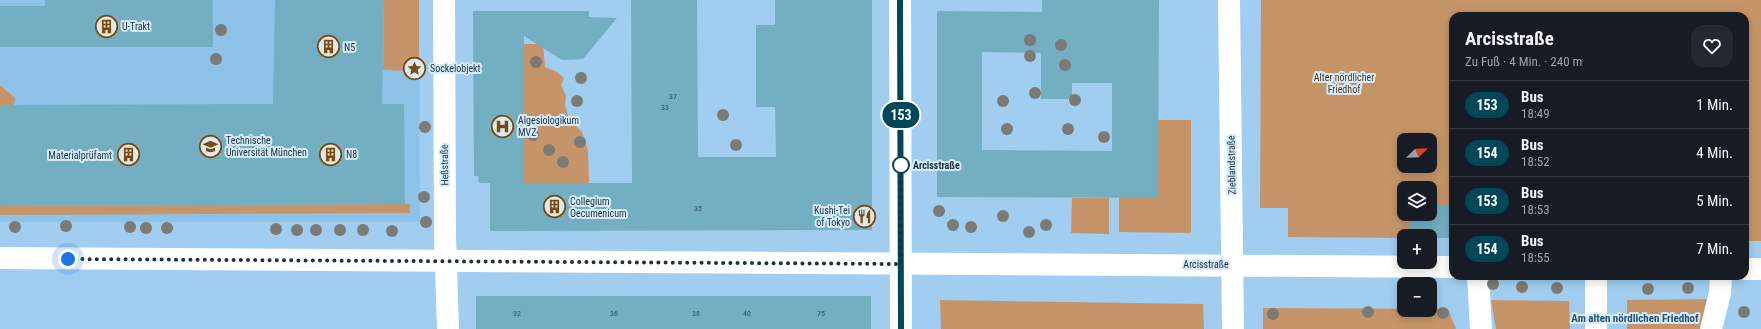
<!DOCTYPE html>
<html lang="de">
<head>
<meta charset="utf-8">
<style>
	:root { --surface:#171b24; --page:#242831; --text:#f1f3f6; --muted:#9ea1a6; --line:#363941 }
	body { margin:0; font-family:"Roboto Condensed",sans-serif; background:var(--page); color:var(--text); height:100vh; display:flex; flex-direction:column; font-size:15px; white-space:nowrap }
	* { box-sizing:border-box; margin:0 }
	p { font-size:13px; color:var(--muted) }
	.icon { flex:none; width:22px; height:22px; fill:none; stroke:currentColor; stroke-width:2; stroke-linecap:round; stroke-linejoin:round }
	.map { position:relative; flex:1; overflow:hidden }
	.side { position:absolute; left:1449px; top:12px; width:300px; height:268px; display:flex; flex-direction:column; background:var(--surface); border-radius:12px; box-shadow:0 2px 10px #0003 }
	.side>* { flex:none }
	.badge { padding:0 8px; border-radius:13px; font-size:14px; line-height:26px }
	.needle { width:26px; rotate:67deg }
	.controls { position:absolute; left:1397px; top:133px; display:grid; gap:8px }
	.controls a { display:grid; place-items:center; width:40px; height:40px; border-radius:8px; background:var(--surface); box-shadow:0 2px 10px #0003; font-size:20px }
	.you { position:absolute; width:20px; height:20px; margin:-10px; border:3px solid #fff; border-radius:50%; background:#1a73e8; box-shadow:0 0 0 6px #1a73e833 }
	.map>.badge { position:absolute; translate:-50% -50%; box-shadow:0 0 0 2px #fff }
	.round { display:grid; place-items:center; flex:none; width:42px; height:42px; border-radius:12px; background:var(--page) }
	.overview { display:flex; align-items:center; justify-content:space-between; height:68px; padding:0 16px }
	h1 { font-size:19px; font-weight:700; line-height:30px }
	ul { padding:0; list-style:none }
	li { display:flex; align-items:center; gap:12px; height:48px; padding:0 16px; border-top:1px solid var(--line) }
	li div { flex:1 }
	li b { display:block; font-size:15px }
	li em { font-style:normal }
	li .badge { min-width:44px; font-weight:700; text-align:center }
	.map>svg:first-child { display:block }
	.built { fill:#8ec2e9 }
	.green { fill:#c69469; fill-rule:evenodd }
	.building { fill:#74aec2; fill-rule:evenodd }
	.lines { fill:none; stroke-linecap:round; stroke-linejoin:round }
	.street { stroke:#fff; stroke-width:22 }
	.secondary { stroke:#fff; stroke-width:22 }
	.tree { fill:#7b7a75 }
	.line-casing { stroke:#fff; stroke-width:9 }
	.line { stroke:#00465a; stroke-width:6 }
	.walk { stroke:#1e2f3d; stroke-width:4; stroke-dasharray:0 7.2 }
	.stop-dot { fill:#fff; stroke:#00465a; stroke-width:2 }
	.labels { text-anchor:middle; stroke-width:4; stroke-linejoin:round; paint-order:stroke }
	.number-label { font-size:8px; fill:#344f5e }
	.poi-label { font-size:10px; fill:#1e2f3d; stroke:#d5ebfd; text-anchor:start }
	.park-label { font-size:10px; fill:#5c3610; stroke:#d5ebfd }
	.street-label { font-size:10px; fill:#1e2f3d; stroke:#d5ebfd }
	.stop-label { font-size:10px; font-weight:bold; fill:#1e2f3d; stroke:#d5ebfd; text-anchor:start }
	.neighbourhood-label { font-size:11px; font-weight:bold; fill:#29526f; stroke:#d5ebfd }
</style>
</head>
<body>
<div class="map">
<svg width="1761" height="329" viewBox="0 0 1761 329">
	<rect width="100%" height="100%" fill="#a1cef0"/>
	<path class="built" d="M0,0H419L420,222H0Z"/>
	<g class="green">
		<path d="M384,0H419V71L383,70Z"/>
		<path d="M1261,0H1761V241H1745V16H1453V238H1430V236H1404V238L1288,237V208H1260ZM1404,140H1430V166H1404ZM1404,188H1430V214H1404Z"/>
		<path d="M524,44H543L545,67L557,72L564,78L561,86L566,95L565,105L569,119L582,132L588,151L589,183H524Z"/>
		<path d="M0,85L15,98L14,105H0Z"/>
		<path d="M1158,120H1191V233L1119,232V198Z"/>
		<path d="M1072,198H1109V234L1071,233Z"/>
		<path d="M410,204V213L0,215V206Z"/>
		<path d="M1709,299L1704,329H1627V300Z"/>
		<path d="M940,300L1203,304L1204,329H941Z"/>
		<path d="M1491,300L1569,301L1570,329H1496Z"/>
		<path d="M1263,308L1448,309L1456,329H1263Z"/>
	</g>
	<g class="building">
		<path d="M45,0H213V47H0V6H45Z"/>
		<path d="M275,0H384L382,104H404L405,204L0,206V105L273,104Z"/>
		<path d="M631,0H697L698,157H776L775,107H756V25H775V0H872V230L490,231V183H479L478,176H474L473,11H589V17L617,18L583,59L562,60L524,36V183H632Z"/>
		<path d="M1042,0H1159L1158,198L937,197V11L1042,12ZM982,52L1041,53V99H1072V83H1112V151L982,150Z"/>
		<path d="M1430,206H1453V238L1409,236V214H1430Z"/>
		<rect x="476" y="296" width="395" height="33"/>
	</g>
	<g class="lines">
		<g class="street">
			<path d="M444,0L445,236L448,329"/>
			<path d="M900,0L901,329"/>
			<path d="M1229,0L1233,329"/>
			<path d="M1478,276L1481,329"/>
			<path d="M1596,329V276"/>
			<path d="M1711,329L1720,293L1721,276"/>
		</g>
		<g class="secondary">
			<path d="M0,258L1453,267"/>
			<path d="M1745,269H1761"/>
		</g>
	</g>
	<g class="tree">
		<circle cx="221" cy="30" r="6"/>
		<circle cx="1030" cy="40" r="6"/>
		<circle cx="1061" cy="45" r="6"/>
		<circle cx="1030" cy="56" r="6"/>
		<circle cx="216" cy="59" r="6"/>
		<circle cx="536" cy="62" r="6"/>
		<circle cx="1065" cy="65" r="6"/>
		<circle cx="581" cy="78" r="6"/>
		<circle cx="1035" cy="93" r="6"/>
		<circle cx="1075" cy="100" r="6"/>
		<circle cx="577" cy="101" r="6"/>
		<circle cx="1003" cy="101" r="6"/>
		<circle cx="723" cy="115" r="6"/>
		<circle cx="425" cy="127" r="6"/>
		<circle cx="1007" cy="129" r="6"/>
		<circle cx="1068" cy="129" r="6"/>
		<circle cx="533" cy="135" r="6"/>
		<circle cx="1104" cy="137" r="6"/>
		<circle cx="580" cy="142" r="6"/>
		<circle cx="736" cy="145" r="6"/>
		<circle cx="549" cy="150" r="6"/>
		<circle cx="563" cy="162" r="6"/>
		<circle cx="424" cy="197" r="6"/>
		<circle cx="939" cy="211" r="6"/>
		<circle cx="1003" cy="216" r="6"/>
		<circle cx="426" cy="222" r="6"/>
		<circle cx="953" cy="225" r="6"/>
		<circle cx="1046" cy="225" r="6"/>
		<circle cx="66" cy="226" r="6"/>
		<circle cx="15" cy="227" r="6"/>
		<circle cx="130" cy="227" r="6"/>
		<circle cx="971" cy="227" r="6"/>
		<circle cx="146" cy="228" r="6"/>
		<circle cx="167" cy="228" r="6"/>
		<circle cx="276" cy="229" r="6"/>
		<circle cx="297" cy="230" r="6"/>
		<circle cx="316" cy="230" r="6"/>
		<circle cx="340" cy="230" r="6"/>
		<circle cx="363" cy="230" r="6"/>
		<circle cx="392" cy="231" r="6"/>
		<circle cx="1029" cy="232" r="6"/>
		<circle cx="1493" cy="284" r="6"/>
		<circle cx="1522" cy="287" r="6"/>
		<circle cx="1557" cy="288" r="6"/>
		<circle cx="1688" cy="288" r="6"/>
		<circle cx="1648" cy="289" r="6"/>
		<circle cx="1368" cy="312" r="6"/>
		<circle cx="1744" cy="312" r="6"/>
		<circle cx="1443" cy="313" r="6"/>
		<circle cx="1273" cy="314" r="6"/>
	</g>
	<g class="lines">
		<defs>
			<path id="line" d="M900,0L901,329"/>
		</defs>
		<use href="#line" class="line-casing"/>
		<use href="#line" class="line"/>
		<path class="walk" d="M68,259L901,264V165"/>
	</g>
	<defs>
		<symbol id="building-ring" viewBox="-11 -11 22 22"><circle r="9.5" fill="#d5ebfd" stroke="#834900" stroke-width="1.5"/><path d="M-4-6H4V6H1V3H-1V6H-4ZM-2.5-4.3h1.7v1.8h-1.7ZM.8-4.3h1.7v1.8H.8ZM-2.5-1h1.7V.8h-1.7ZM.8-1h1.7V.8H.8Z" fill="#834900"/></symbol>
		<symbol id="sight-ring" viewBox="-11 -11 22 22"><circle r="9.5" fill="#d5ebfd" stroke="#834900" stroke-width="1.5"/><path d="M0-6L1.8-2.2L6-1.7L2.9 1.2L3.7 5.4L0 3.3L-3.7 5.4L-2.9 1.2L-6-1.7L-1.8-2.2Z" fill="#834900"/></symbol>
		<symbol id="hospital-ring" viewBox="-11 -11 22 22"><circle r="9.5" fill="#d5ebfd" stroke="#834900" stroke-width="1.5"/><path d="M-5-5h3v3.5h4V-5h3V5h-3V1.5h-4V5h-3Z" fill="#834900"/></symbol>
		<symbol id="university-ring" viewBox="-11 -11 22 22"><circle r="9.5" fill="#d5ebfd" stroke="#834900" stroke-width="1.5"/><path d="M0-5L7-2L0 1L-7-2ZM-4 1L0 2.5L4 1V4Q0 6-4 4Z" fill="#834900"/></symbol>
		<symbol id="restaurant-ring" viewBox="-11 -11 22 22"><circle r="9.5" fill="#d5ebfd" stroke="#834900" stroke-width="1.5"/><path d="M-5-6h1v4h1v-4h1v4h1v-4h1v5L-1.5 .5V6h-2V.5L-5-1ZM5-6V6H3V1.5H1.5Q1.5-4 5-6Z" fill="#834900"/></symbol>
	</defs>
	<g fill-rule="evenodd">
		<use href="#building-ring" x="94" y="14" width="25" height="25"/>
		<use href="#building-ring" x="316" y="34" width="25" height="25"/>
		<use href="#sight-ring" x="402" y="56" width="25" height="25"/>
		<use href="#hospital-ring" x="490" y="114" width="25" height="25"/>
		<use href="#university-ring" x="198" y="134" width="25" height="25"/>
		<use href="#building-ring" x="318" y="142" width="25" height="25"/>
		<use href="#building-ring" x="116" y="142" width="25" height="25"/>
		<use href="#building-ring" x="542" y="194" width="25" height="25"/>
		<use href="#restaurant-ring" x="852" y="204" width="25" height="25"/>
	</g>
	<circle class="stop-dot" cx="901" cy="165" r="8"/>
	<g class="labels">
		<g class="number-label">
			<text x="673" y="99">37</text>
			<text x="665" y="110">33</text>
			<text x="698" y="211">35</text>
			<text x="517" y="316">32</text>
			<text x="614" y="316">36</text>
			<text x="696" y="316">38</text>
			<text x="747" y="316">40</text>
			<text x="821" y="316">75</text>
		</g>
		<g class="poi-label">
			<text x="122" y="30">U-Trakt</text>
			<text x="344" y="51">N5</text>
			<text x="430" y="72">Sockelobjekt</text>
			<text x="518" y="124">Algesiologikum<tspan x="518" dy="12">MVZ</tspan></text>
			<text x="226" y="144">Technische<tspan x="226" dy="12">Universität München</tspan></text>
			<text x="346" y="158">N8</text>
			<text x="112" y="159" text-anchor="end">Materialprüfamt</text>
			<text x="570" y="205">Collegium<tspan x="570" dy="12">Oecumenicum</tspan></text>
			<text x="850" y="214" text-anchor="end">Kushi-Tei<tspan x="850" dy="12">of Tokyo</tspan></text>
		</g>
		<g class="park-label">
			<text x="1344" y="81">Alter nördlicher<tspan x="1344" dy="12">Friedhof</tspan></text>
		</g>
		<g class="street-label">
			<text transform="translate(444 165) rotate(-91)" y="4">Heßstraße</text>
			<text transform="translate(1231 165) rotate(-91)" y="4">Zieblandstraße</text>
			<text x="1206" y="268">Arcisstraße</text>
		</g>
		<g class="stop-label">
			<text x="913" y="169">Arcisstraße</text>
		</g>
		<g class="neighbourhood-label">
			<text x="1635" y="322">Am alten nördlichen Friedhof</text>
		</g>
	</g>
</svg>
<div class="controls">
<a><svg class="needle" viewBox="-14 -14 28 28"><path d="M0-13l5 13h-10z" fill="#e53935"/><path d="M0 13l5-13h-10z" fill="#9ea1a6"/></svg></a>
<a><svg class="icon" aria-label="layers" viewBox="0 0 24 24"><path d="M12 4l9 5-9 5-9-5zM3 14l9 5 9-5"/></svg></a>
<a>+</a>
<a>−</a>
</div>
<div class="you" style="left:68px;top:259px"></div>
<b class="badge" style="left:901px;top:115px;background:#00465a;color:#fff">153</b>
<section class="side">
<div class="overview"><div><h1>Arcisstraße</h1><p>Zu Fuß · 4 Min. · 240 m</p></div><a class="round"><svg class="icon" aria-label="heart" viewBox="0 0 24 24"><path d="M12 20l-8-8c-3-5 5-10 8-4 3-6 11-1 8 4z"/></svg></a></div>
<ul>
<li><span class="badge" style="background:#00465a;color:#fff">153</span><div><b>Bus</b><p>18:49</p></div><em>1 Min.</em></li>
<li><span class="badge" style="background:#00465a;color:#fff">154</span><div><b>Bus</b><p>18:52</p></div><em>4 Min.</em></li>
<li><span class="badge" style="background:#00465a;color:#fff">153</span><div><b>Bus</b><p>18:53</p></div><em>5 Min.</em></li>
<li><span class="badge" style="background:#00465a;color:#fff">154</span><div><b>Bus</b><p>18:55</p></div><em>7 Min.</em></li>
</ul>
</section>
</div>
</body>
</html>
